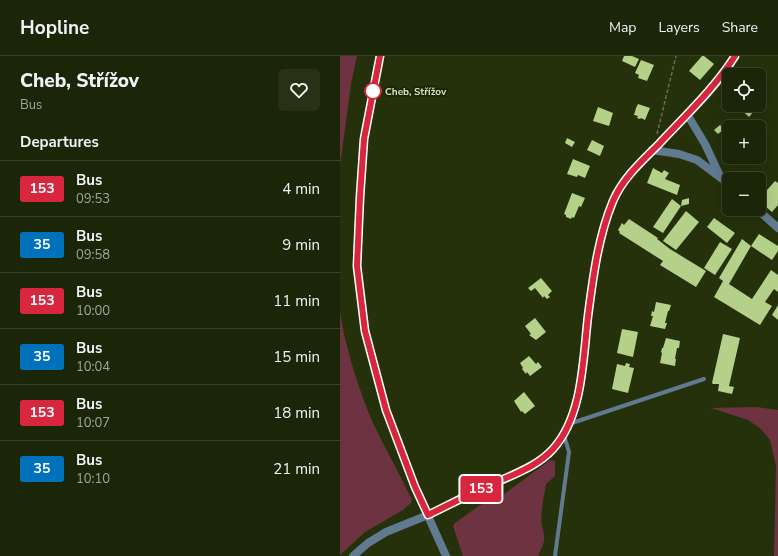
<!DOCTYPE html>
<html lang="en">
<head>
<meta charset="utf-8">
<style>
	:root { --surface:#1b2508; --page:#283116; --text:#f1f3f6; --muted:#a0a59c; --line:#394229 }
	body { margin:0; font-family:"Nunito Sans",sans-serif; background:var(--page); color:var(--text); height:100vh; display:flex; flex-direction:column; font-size:15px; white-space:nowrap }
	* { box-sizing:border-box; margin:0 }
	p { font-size:13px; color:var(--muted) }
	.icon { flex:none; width:22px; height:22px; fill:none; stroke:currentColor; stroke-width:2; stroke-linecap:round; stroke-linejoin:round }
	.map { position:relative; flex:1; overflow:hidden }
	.drawer { display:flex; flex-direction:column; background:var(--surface); width:340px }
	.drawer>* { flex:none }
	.badge { padding:0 8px; border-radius:3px; font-size:14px; line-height:26px }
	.controls { position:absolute; left:382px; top:12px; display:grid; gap:8px }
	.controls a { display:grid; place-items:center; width:44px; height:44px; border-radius:6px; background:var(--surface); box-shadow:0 4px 16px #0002,0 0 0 1px var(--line); font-size:20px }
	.map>.badge { position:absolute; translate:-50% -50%; box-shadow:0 0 0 2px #fff }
	h2 { padding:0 20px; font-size:15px; line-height:36px }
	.round { display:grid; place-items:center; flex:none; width:42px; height:42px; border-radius:6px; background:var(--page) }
	.headline { display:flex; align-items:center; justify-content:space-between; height:68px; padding:0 20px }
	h1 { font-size:19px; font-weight:800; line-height:30px }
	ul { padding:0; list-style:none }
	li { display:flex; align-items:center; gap:12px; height:56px; padding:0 20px; border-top:1px solid var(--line) }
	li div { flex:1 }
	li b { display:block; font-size:15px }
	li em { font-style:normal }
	li .badge { min-width:44px; font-weight:700; text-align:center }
	header { display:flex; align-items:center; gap:24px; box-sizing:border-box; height:56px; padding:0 20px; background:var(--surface); border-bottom:1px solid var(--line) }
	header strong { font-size:19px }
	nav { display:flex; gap:22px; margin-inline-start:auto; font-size:14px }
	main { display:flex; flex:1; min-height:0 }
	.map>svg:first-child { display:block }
	.green { fill:#6d3341 }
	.building { fill:#b4d089 }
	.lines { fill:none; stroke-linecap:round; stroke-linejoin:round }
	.path { stroke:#626f4a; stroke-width:1.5; stroke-dasharray:4 2; stroke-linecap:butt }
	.service { stroke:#607a90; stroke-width:4 }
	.minor { stroke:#607a90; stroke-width:8 }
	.tertiary { stroke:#607a90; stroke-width:8 }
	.line-casing { stroke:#fff; stroke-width:9 }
	.line { stroke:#d7263d; stroke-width:6 }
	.stop-dot { fill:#fff; stroke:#d7263d; stroke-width:2 }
	.labels { text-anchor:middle; stroke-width:4; stroke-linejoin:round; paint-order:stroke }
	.stop-label { font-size:10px; font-weight:bold; fill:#d5e4bf; stroke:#1b2702; text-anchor:start }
</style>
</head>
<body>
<header>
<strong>Hopline</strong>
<nav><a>Map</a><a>Layers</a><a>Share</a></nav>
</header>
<main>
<section class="drawer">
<div class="headline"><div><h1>Cheb, Střížov</h1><p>Bus</p></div><a class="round"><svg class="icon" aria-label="heart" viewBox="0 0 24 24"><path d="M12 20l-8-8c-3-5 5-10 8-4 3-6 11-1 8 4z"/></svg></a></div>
<h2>Departures</h2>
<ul>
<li><span class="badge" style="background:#d7263d;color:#fff">153</span><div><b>Bus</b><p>09:53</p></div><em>4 min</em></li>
<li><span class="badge" style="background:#0072bc;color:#fff">35</span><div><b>Bus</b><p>09:58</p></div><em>9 min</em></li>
<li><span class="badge" style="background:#d7263d;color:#fff">153</span><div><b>Bus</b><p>10:00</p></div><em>11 min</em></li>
<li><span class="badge" style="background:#0072bc;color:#fff">35</span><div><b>Bus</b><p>10:04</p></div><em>15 min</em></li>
<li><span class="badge" style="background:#d7263d;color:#fff">153</span><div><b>Bus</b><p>10:07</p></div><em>18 min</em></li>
<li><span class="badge" style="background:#0072bc;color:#fff">35</span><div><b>Bus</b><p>10:10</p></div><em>21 min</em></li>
</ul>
</section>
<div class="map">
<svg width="438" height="500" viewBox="0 0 438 500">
	<rect width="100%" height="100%" fill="#24310b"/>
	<g class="green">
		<path d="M0,0H17L11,28L0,110Z"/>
		<path d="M0,255C5,291 19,334 33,367C45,393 60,418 72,444L71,447L63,454L25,476L0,499Z"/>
		<path d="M416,351L438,354V500H434L436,410L430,384L421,373L408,364L371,352Z"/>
		<path d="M210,404L215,405V420L206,428C204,442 200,455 202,470C203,475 205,479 204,485C203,490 200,495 198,500H123L113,470L115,467L140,449L159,442Z"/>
	</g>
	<g class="building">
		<path d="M284,0H292L299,3L295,11L282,5Z"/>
		<path d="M362,0H364L374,8L360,24L349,15Z"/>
		<path d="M301,4L314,9L307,25L298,22L299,19L295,17Z"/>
		<path d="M298,48L310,52L305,64L301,62L300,63L297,62L298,60L294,59L296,52Z"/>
		<path d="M396,49H417L418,50L409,61Z"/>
		<path d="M258,51L273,57L269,70L253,65Z"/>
		<path d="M380,69L384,73L378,78L374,74Z"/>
		<path d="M387,74L388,75L389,74V89L382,82L381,79Z"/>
		<path d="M227,82L235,86L232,91L225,87Z"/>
		<path d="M252,84L264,90L260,100L247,94Z"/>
		<path d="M233,103L250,110L245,122L238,119L237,121L227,118Z"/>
		<path d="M313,112L322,117L324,114L329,117L325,123L340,129L337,139L307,127Z"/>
		<path d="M435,125L438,127V149L432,156L419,145V143Z"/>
		<path d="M232,137L245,142L241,151L239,150L234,162L232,161L231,163L226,161V159L224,158Z"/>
		<path d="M349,142V148L341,150L342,144Z"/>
		<path d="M332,143L341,150L323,177L313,171Z"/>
		<path d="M346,155L359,166L336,194L323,185Z"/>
		<path d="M374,162L395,177L387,187L367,171Z"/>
		<path d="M289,163L318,182L317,183L330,193L366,215L356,231L320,209L323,205L279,177L280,176L278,174L282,167L284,169Z"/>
		<path d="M419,178L438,190V195L432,204L411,190L389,228L412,243L431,214L438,219V236L434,233L425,246L432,250L420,269L374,241L383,225L379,222L402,183L411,190Z"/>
		<path d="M380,186L392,193L375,219L364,212Z"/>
		<path d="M201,222L212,235L208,239L210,241L207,243L204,240L203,242L195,232L191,235L188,232Z"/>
		<path d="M316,246L331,249L329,255H328L325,267H327L325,273L310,270L313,260H311L312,255L314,256Z"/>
		<path d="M438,249V264L432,259Z"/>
		<path d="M195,262L206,276L196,284L189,279L191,278L185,270Z"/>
		<path d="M282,273L298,276L293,301L277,297Z"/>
		<path d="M383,278L400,282L389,330L394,331L392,338L378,335L379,328H373L372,327Z"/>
		<path d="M326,282L340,285L339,292H337L335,303H336L335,310L320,307L322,297L321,296L322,292H323Z"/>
		<path d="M189,300L196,308L198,306L202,311L190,320L187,316L186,318L182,313L183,312L180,307Z"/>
		<path d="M286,307L290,308L289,311L294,312L288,337L272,333L277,308L285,310Z"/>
		<path d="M184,336L195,350L185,358L182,355L181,356L174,345Z"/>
	</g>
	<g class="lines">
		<path class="path" d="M317,78L336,0"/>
		<g class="service">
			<path d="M229,368L364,323"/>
			<path d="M215,500L229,396L224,379"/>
		</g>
		<g class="minor">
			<path d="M347,58L365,88L380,120"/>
			<path d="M312,94L339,98L357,104L389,128"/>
			<path d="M417,153L438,172"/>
			<path d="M13,500L28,487L46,476L88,459"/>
		</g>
		<g class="tertiary">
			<path d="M40,0L24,83L20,141L17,210L25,275L46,354L75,431L106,500"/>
			<path d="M88,459C109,449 129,438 151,429C167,421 187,414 202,403C244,371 242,308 248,260C253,222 258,181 273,145C283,121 302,105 320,87C341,65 364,44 382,20C387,14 391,7 395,0"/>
		</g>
	</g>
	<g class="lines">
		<defs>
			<path id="line" d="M40,0L24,83L20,141L17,210L25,275L46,354L75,431L88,459C109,449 129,438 151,429C171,419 197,411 213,393C243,360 243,303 248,260C253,222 258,181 273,145C283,122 301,106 318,89C345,60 374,33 395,0"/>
		</defs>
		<use href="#line" class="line-casing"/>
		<use href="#line" class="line"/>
	</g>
	<circle class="stop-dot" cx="33" cy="35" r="8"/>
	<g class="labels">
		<g class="stop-label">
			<text x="45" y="39">Cheb, Střížov</text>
		</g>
	</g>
</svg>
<div class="controls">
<a><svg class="icon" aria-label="locate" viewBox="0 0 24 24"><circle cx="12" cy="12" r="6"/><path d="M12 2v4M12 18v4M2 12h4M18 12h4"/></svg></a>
<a>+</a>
<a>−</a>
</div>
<b class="badge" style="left:141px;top:433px;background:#d7263d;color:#fff">153</b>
</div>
</main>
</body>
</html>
